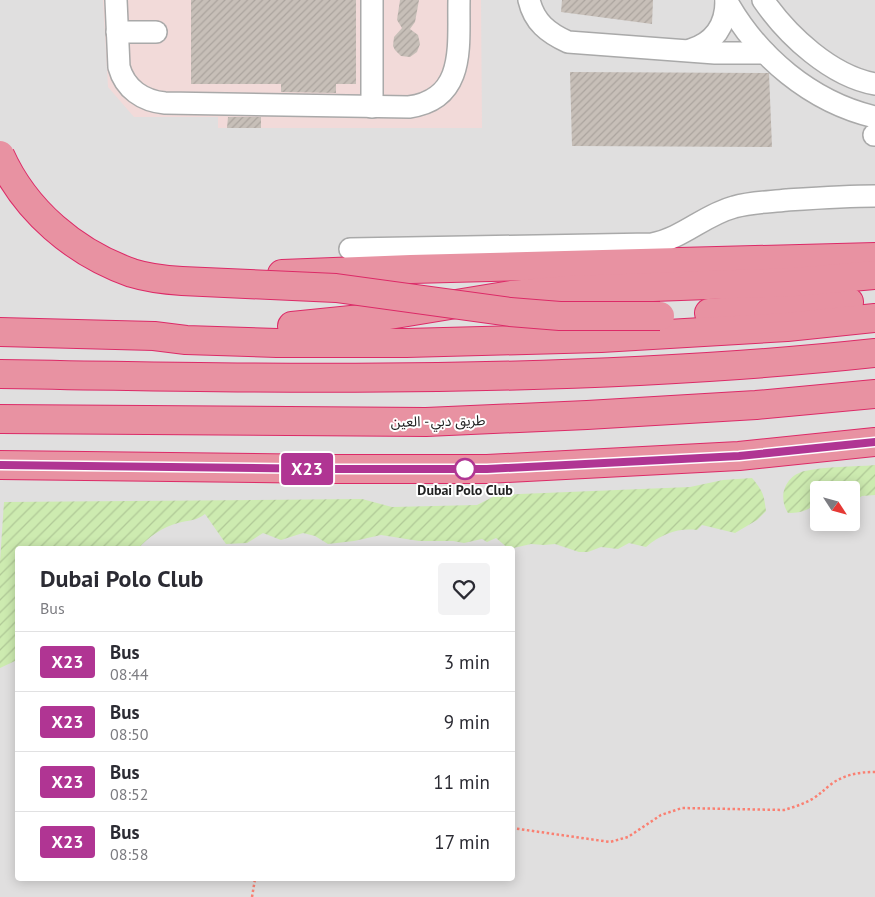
<!DOCTYPE html>
<html lang="en">
<head>
<meta charset="utf-8">
<style>
	:root { --surface:#fff; --page:#f2f2f3; --text:#2b2b33; --muted:#7c7c81; --line:#e1e1e2 }
	body { margin:0; font-family:"PT Sans","Noto Sans Arabic",sans-serif; background:var(--page); color:var(--text); height:100vh; display:flex; flex-direction:column; font-size:19px; white-space:nowrap }
	* { box-sizing:border-box; margin:0 }
	p { font-size:16px; color:var(--muted) }
	.icon { flex:none; width:28px; height:28px; fill:none; stroke:currentColor; stroke-width:2; stroke-linecap:round; stroke-linejoin:round }
	.map { position:relative; flex:1; overflow:hidden }
	.side { position:absolute; left:15px; top:546px; width:500px; height:335px; display:flex; flex-direction:column; background:var(--surface); border-radius:5px; box-shadow:0 2px 12px #0003 }
	.side>* { flex:none }
	.badge { padding:0 10px; border-radius:4px; font-size:18px; line-height:32px }
	.needle { width:32px; rotate:126deg }
	.controls { position:absolute; left:810px; top:481px; display:grid; gap:10px }
	.controls a { display:grid; place-items:center; width:50px; height:50px; border-radius:5px; background:var(--surface); box-shadow:0 2px 12px #0003; font-size:25px }
	.map>.badge { position:absolute; translate:-50% -50%; box-shadow:0 0 0 2px #fff }
	.round { display:grid; place-items:center; flex:none; width:52px; height:52px; border-radius:5px; background:var(--page) }
	.head { display:flex; align-items:center; justify-content:space-between; height:85px; padding:0 25px }
	h1 { font-size:24px; font-weight:800; line-height:38px }
	ul { padding:0; list-style:none }
	li { display:flex; align-items:center; gap:15px; height:60px; padding:0 25px; border-top:1px solid var(--line) }
	li div { flex:1 }
	li b { display:block; font-size:19px }
	li em { font-style:normal }
	li .badge { min-width:55px; font-weight:700; text-align:center }
	.map>svg:first-child { display:block }
	.residential { fill:#e0dfdf; fill-rule:evenodd }
	.commercial { fill:#f2dad9 }
	.garden { fill:url(#garden-furrows) }
	.building { fill:url(#building-hatch) }
	.lines { fill:none; stroke-linecap:round; stroke-linejoin:round }
	.minor-casing { stroke:#a9a9a9; stroke-width:24 }
	.highway-casing { stroke:#dc2a67; stroke-width:30 }
	.path { stroke:#fa8072; stroke-width:2.5; stroke-dasharray:2.5 2.5; stroke-linecap:butt }
	.minor { stroke:#fff; stroke-width:21 }
	.highway { stroke:#e892a2; stroke-width:28 }
	.highway-bridge-casing { stroke:#dc2a67; stroke-width:30; stroke-linecap:butt }
	.highway-bridge { stroke:#e892a2; stroke-width:28 }
	.line-casing { stroke:#fff; stroke-width:11 }
	.line { stroke:#b03593; stroke-width:8 }
	.stop-dot { fill:#fff; stroke:#b03593; stroke-width:2.5 }
	.labels { text-anchor:middle; stroke-width:4; stroke-linejoin:round; paint-order:stroke }
	.street-label { font-size:14px; fill:#222; stroke:#fff }
	.stop-label { font-size:14px; font-weight:bold; fill:#222; stroke:#fff }
</style>
</head>
<body>
<div class="map">
<svg width="875" height="897" viewBox="0 0 875 897">
	<defs>
		<pattern id="garden-furrows" width="10" height="10" patternUnits="userSpaceOnUse" patternTransform="scale(1.25)"><rect width="10" height="10" fill="#cdebb0"/><path d="M-1 1l2-2M0 10L10 0M9 11l2-2" fill="none" stroke="#b0c997"/></pattern>
		<pattern id="building-hatch" width="6" height="6" patternUnits="userSpaceOnUse" patternTransform="scale(1.25)"><rect width="6" height="6" fill="#c7bfb8"/><path d="M-1 1l2-2M0 6l6-6M5 7l2-2" fill="none" stroke="#aba49e"/></pattern>
	</defs>
	<rect width="100%" height="100%" fill="#f2efe9"/>
	<path class="residential" d="M0,0H875V897H0ZM819,490H851V522H819ZM18,549H512V879H18Z"/>
	<path class="commercial" d="M103,0H481L482,128H218V117H134L108,87Z"/>
	<g class="garden">
		<path d="M875,465V495L862,496L856,500L851,499V490H819C819,508 804,513 788,513C777,496 786,475 805,471C827,466 853,467 875,465Z"/>
		<path d="M752,478C763,491 764,495 766,511L757,520L735,533L702,525L697,530C677,528 662,534 646,547L629,543L618,549L601,547L588,552H579L555,544L544,545L531,544L509,549L496,538L487,542L482,539L464,543L453,541H419L381,535L354,541L328,544L315,536L303,533L281,540L263,533L247,543L226,544L205,514C196,521 189,520 178,523C163,527 148,537 138,549H18L17,660L0,668V562L4,502L362,499L392,507L477,505L497,495L690,487L723,480Z"/>
	</g>
	<g class="building">
		<path d="M191,0H356V84H336V93L281,92V84H191Z"/>
		<path d="M400,0H419L415,22L410,29L418,35L420,44L417,52L410,57L401,56L395,50L393,46L394,37L402,28L397,20Z"/>
		<path d="M562,0H653L652,24L561,12Z"/>
		<path d="M570,72L769,73L772,147L572,146Z"/>
		<path d="M228,117H261V128H227Z"/>
	</g>
	<g class="lines">
		<defs>
			<g id="minor">
				<path d="M116,0L119,67C125,89 143,101 165,103L409,107C467,99 458,44 459,0"/>
				<path d="M372,0V107"/>
				<path d="M529,0C534,22 548,33 568,42L715,53H765"/>
				<path d="M726,0C757,56 811,102 875,117"/>
				<path d="M763,0C788,36 831,76 875,84"/>
				<path d="M117,32H156"/>
				<path d="M690,50C714,43 726,26 726,1"/>
				<path d="M874,135H875"/>
				<path d="M350,249L652,244C683,238 704,215 734,207C751,202 770,202 787,200C817,198 846,196 875,196"/>
			</g>
			<g id="highway">
				<path d="M282,274L411,269L875,257"/>
				<path d="M709,313L849,302"/>
				<path d="M292,326L371,318L511,295L570,290L795,282L875,275"/>
				<path d="M0,332L154,336L186,340L277,343H406L601,338L787,327L875,318"/>
				<path d="M0,374C291,379 585,384 875,353"/>
				<path d="M0,419L426,422L587,415L756,405L875,394"/>
				<path d="M0,465L330,469H487L739,456L875,442"/>
			</g>
		</defs>
		<use href="#minor" class="minor-casing"/>
		<use href="#highway" class="highway-casing"/>
		<g class="path">
			<path d="M512,828L610,842L628,837L661,815L682,808L784,810C794,807 804,804 814,798C820,794 824,790 830,785C843,775 858,772 875,772"/>
			<path d="M252,897L255,879"/>
		</g>
		<use href="#minor" class="minor"/>
		<use href="#highway" class="highway"/>
		<defs>
			<path id="highway-bridge" d="M0,155C25,211 75,253 132,273C148,278 165,280 182,281L336,288L510,312L560,316H660"/>
		</defs>
		<use href="#highway-bridge" class="highway-bridge-casing"/>
		<use href="#highway-bridge" class="highway-bridge"/>
	</g>
	<g class="lines">
		<defs>
			<path id="line" d="M0,465L330,469H487L739,456L875,442"/>
		</defs>
		<use href="#line" class="line-casing"/>
		<use href="#line" class="line"/>
	</g>
	<circle class="stop-dot" cx="465" cy="469" r="10"/>
	<g class="labels">
		<g class="street-label">
			<text transform="translate(438 421) rotate(-1)" y="5">طريق دبي - العين</text>
		</g>
		<g class="stop-label">
			<text x="465" y="495">Dubai Polo Club</text>
		</g>
	</g>
</svg>
<div class="controls">
<a><svg class="needle" viewBox="-14 -14 28 28"><path d="M0-13l5 13h-10z" fill="#e53935"/><path d="M0 13l5-13h-10z" fill="#7c7c81"/></svg></a>
</div>
<b class="badge" style="left:307px;top:469px;background:#b03593;color:#fff">X23</b>
<section class="side">
<div class="head"><div><h1>Dubai Polo Club</h1><p>Bus</p></div><a class="round"><svg class="icon" aria-label="heart" viewBox="0 0 24 24"><path d="M12 20l-8-8c-3-5 5-10 8-4 3-6 11-1 8 4z"/></svg></a></div>
<ul>
<li><span class="badge" style="background:#b03593;color:#fff">X23</span><div><b>Bus</b><p>08:44</p></div><em>3 min</em></li>
<li><span class="badge" style="background:#b03593;color:#fff">X23</span><div><b>Bus</b><p>08:50</p></div><em>9 min</em></li>
<li><span class="badge" style="background:#b03593;color:#fff">X23</span><div><b>Bus</b><p>08:52</p></div><em>11 min</em></li>
<li><span class="badge" style="background:#b03593;color:#fff">X23</span><div><b>Bus</b><p>08:58</p></div><em>17 min</em></li>
</ul>
</section>
</div>
</body>
</html>
